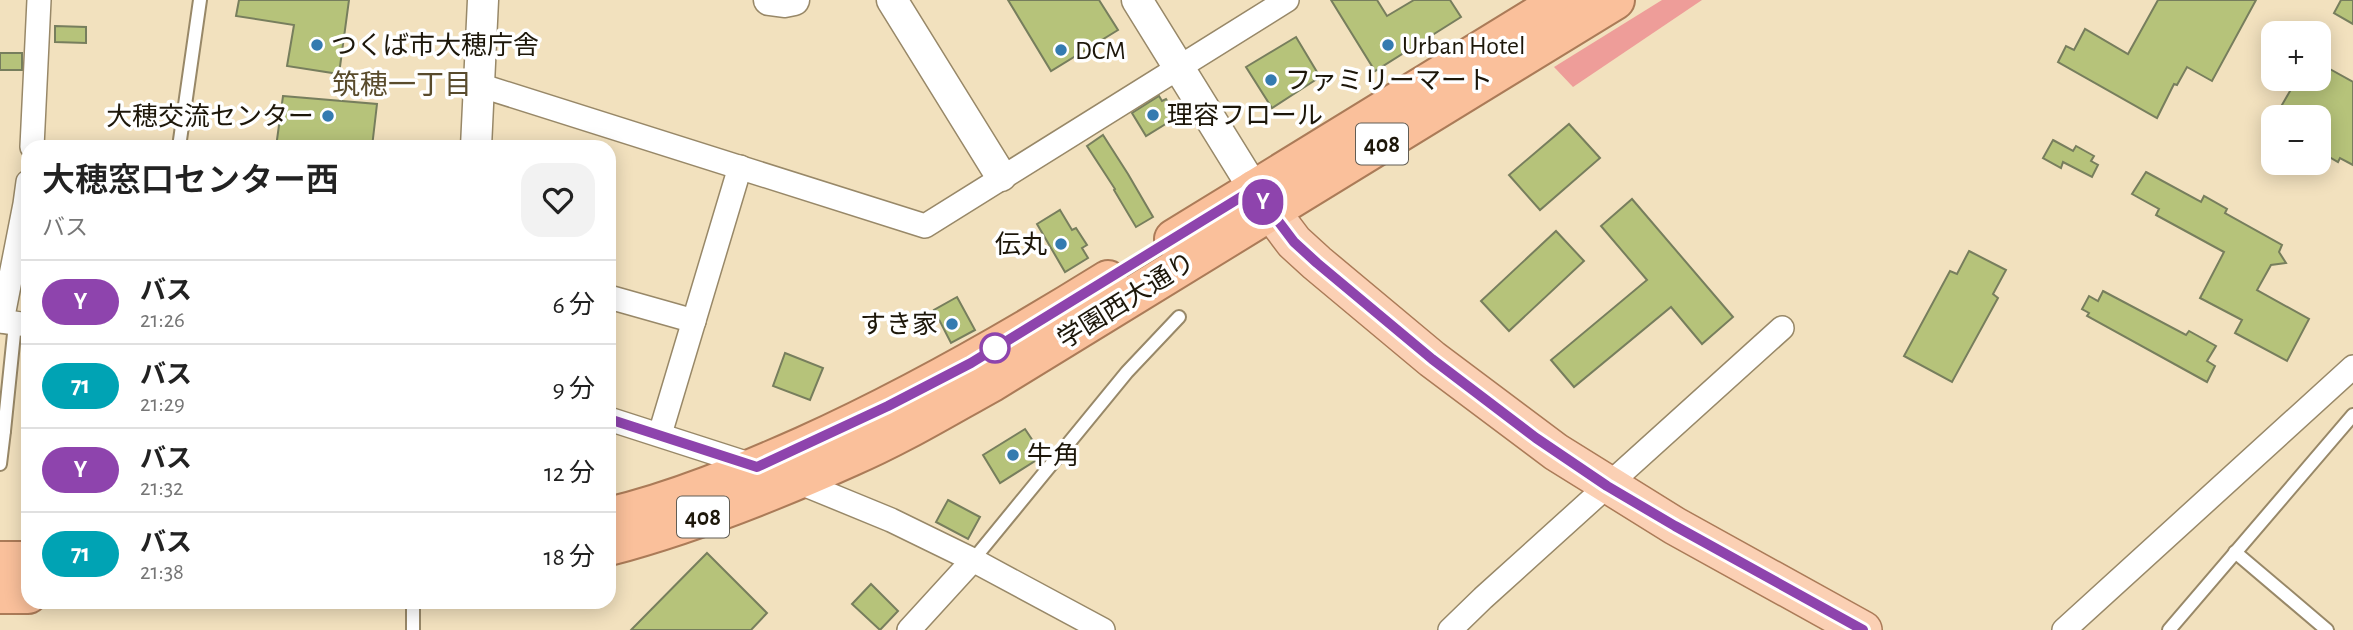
<!DOCTYPE html>
<html lang="ja">
<head>
<meta charset="utf-8">
<style>
	:root { --surface:#fff; --page:#f2f2f2; --text:#222; --muted:#767676; --line:#e0e0e0 }
	body { margin:0; font-family:"Alegreya Sans","Noto Sans JP",sans-serif; background:var(--page); color:var(--text); height:100vh; display:flex; flex-direction:column; font-size:26px; white-space:nowrap }
	* { box-sizing:border-box; margin:0 }
	p { font-size:23px; color:var(--muted) }
	.icon { flex:none; width:38px; height:38px; fill:none; stroke:currentColor; stroke-width:2; stroke-linecap:round; stroke-linejoin:round }
	.map { position:relative; flex:1; overflow:hidden }
	.drawer { position:absolute; left:21px; top:140px; width:595px; height:469px; display:flex; flex-direction:column; background:var(--surface); border-radius:21px; box-shadow:0 4px 18px #0003 }
	.drawer>* { flex:none }
	.badge { padding:0 14px; border-radius:23px; font-size:24px; line-height:46px }
	.controls { position:absolute; left:2261px; top:21px; display:grid; gap:14px }
	.controls a { display:grid; place-items:center; width:70px; height:70px; border-radius:14px; background:var(--surface); box-shadow:0 4px 18px #0003; font-size:35px }
	.map>.badge { position:absolute; translate:-50% -50%; box-shadow:0 0 0 4px #fff }
	.round { display:grid; place-items:center; flex:none; width:74px; height:74px; border-radius:21px; background:var(--page) }
	.head { display:flex; align-items:center; justify-content:space-between; height:119px; padding:0 21px }
	h1 { font-size:33px; font-weight:600; line-height:52px }
	ul { padding:0; list-style:none }
	li { display:flex; align-items:center; gap:21px; height:84px; padding:0 21px; border-top:2px solid var(--line) }
	li div { flex:1 }
	li b { display:block; font-size:26px }
	li em { font-style:normal }
	li .badge { min-width:77px; font-weight:700; text-align:center }
	.map>svg:first-child { display:block }
	.forest { fill:#ee9d99 }
	.building { fill:#b6c37a; stroke:#777e5d; stroke-width:2 }
	.lines { fill:none; stroke-linecap:round; stroke-linejoin:round }
	.service-casing { stroke:#988868; stroke-width:16 }
	.minor-casing { stroke:#988868; stroke-width:26 }
	.tertiary-casing { stroke:#988868; stroke-width:33 }
	.primary-casing { stroke:#ab7b58; stroke-width:40 }
	.trunk-casing { stroke:#ab7b58; stroke-width:42 }
	.service { stroke:#fff; stroke-width:12 }
	.minor { stroke:#fff; stroke-width:23 }
	.tertiary { stroke:#fff; stroke-width:30 }
	.primary { stroke:#fbd0b4; stroke-width:37 }
	.trunk { stroke:#fac09b; stroke-width:38 }
	.line-casing { stroke:#fff; stroke-width:16 }
	.line { stroke:#8e44ad; stroke-width:10 }
	.poi-dot { fill:#347bb0; stroke:#fff; stroke-width:2.5 }
	.stop-dot { fill:#fff; stroke:#8e44ad; stroke-width:3.5 }
	.labels { text-anchor:middle; stroke-width:7; stroke-linejoin:round; paint-order:stroke }
	.shield { fill:#fff; stroke:#615d54; stroke-width:2 }
	.shield-label { font-size:24px; font-weight:bold; fill:#1d170a }
	.poi-label { font-size:26px; fill:#1d170a; stroke:#fff; text-anchor:start }
	.street-label { font-size:26px; fill:#1d170a; stroke:#fff }
	.neighbourhood-label { font-size:28px; fill:#594b2c; stroke:#fff }
</style>
</head>
<body>
<div class="map">
<svg width="2353" height="630" viewBox="0 0 2353 630">
	<rect width="100%" height="100%" fill="#f2e1be"/>
	<path class="forest" d="M1662,0H1702L1573,87L1554,67Z"/>
	<g class="building">
		<path d="M239,0H349L339,74L287,66L294,25L236,16Z"/>
		<path d="M1008,0H1099L1118,30L1051,71Z"/>
		<path d="M1331,0H1377L1387,16L1414,0H1450L1461,17L1375,71Z"/>
		<path d="M2158,0H2256L2212,81L2187,67L2177,85L2174,84L2157,118L2058,62L2066,46L2074,50L2085,29L2128,54Z"/>
		<path d="M2341,0H2353V24L2334,13Z"/>
		<path d="M55,26L86,27V43L55,42Z"/>
		<path d="M1296,37L1320,77L1272,108L1246,67Z"/>
		<rect x="0" y="53" width="22" height="17"/>
		<path d="M2319,63L2353,82V165L2340,158L2338,162L2319,151V117H2275L2297,79H2319Z"/>
		<path d="M283,96L377,104L372,147H276Z"/>
		<path d="M1159,96L1162,101L1166,99L1177,117L1146,136L1132,113Z"/>
		<path d="M1569,124L1600,158L1540,210L1509,175Z"/>
		<path d="M1103,135L1128,174L1153,217L1136,227L1114,190L1115,189L1087,146Z"/>
		<path d="M2053,140L2073,151L2076,146L2094,156L2091,161L2098,165L2092,177L2063,162L2061,168L2043,158Z"/>
		<path d="M2146,172L2201,202L2204,196L2227,209L2225,213L2282,245L2279,252L2286,263L2271,265L2257,290L2309,319L2287,361L2235,333L2242,320L2200,298L2224,252L2156,215L2159,209L2132,194Z"/>
		<path d="M1632,199L1733,317L1702,344L1671,307L1574,387L1551,360L1647,280L1601,226Z"/>
		<path d="M1060,210L1072,230L1076,228L1087,245L1082,248L1088,258L1065,272L1037,224Z"/>
		<path d="M1556,231L1584,261L1509,331L1481,301Z"/>
		<path d="M1969,251L2006,270L1993,294L1998,298L1952,382L1904,356L1950,271L1957,274Z"/>
		<path d="M2103,291L2186,335L2189,331L2216,346L2207,361L2215,366L2207,382L2087,316L2089,313L2082,309L2089,296L2098,301Z"/>
		<path d="M957,297L975,330L951,343L934,310Z"/>
		<path d="M785,353L823,368L810,400L773,386Z"/>
		<path d="M1025,429L1043,456L1000,483L983,455Z"/>
		<path d="M948,500L980,517L968,539L936,522Z"/>
		<path d="M707,553L767,613L751,630H631Z"/>
		<path d="M871,584L898,611L880,630L852,604Z"/>
	</g>
	<g class="lines">
		<defs>
			<g id="service">
				<path d="M179,147L200,0"/>
				<path d="M0,430L4,431L15,324"/>
				<path d="M0,464L4,431"/>
				<path d="M2235,552L2327,630"/>
				<path d="M973,560L1127,372L1179,317"/>
				<path d="M413,630V602"/>
				<path d="M2169,630L2353,415"/>
			</g>
			<g id="minor">
				<path d="M479,85L925,226L1287,0"/>
				<path d="M32,147L39,0"/>
				<path d="M609,297L694,321"/>
				<path d="M0,321L28,325"/>
				<path d="M2,321L25,204L28,182"/>
				<path d="M609,419L755,466"/>
				<path d="M660,434L740,167"/>
				<path d="M791,479L891,520L973,560L1103,630"/>
				<path d="M909,630L973,560"/>
				<path d="M1450,630L1483,598L1782,328"/>
				<path d="M2064,630L2353,367"/>
			</g>
			<g id="tertiary">
				<path d="M769,0L784,2L794,0"/>
				<path d="M892,0L1001,176"/>
				<path d="M1137,0L1254,189"/>
				<path d="M476,147L483,0"/>
			</g>
			<path id="primary" d="M1254,189L1294,242L1317,263L1432,359L1556,452L1675,526L1863,630"/>
			<g id="trunk">
				<path d="M1174,239L1563,0"/>
				<path d="M609,517C676,501 741,474 804,446C910,398 1010,341 1108,280"/>
				<path d="M609,546C692,524 772,492 850,457C899,436 945,408 992,382L1615,0"/>
				<path d="M0,561H28"/>
				<path d="M0,594H28"/>
			</g>
		</defs>
		<use href="#service" class="service-casing"/>
		<use href="#minor" class="minor-casing"/>
		<use href="#tertiary" class="tertiary-casing"/>
		<use href="#primary" class="primary-casing"/>
		<use href="#trunk" class="trunk-casing"/>
		<use href="#service" class="service"/>
		<use href="#minor" class="minor"/>
		<use href="#tertiary" class="tertiary"/>
		<use href="#primary" class="primary"/>
		<use href="#trunk" class="trunk"/>
	</g>
	<g class="lines">
		<defs>
			<path id="line" d="M609,419L757,467L888,406L971,363L1254,189L1294,242L1317,263L1432,359L1536,438L1607,486L1675,526L1863,630"/>
		</defs>
		<use href="#line" class="line-casing"/>
		<use href="#line" class="line"/>
	</g>
	<g class="poi-dot">
		<circle cx="317" cy="45" r="7"/>
		<circle cx="1388" cy="45" r="7"/>
		<circle cx="1061" cy="50" r="7"/>
		<circle cx="1271" cy="80" r="7"/>
		<circle cx="1153" cy="115" r="7"/>
		<circle cx="328" cy="116" r="7"/>
		<circle cx="1061" cy="244" r="7"/>
		<circle cx="952" cy="324" r="7"/>
		<circle cx="1013" cy="455" r="7"/>
	</g>
	<circle class="stop-dot" cx="995" cy="348" r="14"/>
	<g class="labels">
		<g class="shield">
			<rect x="1356" y="123.5" width="52" height="41" rx="5"/>
			<rect x="677" y="496.5" width="52" height="41" rx="5"/>
		</g>
		<g class="shield-label">
			<text x="1382" y="152">408</text>
			<text x="703" y="525">408</text>
		</g>
		<g class="poi-label">
			<text x="331" y="54">つくば市大穂庁舎</text>
			<text x="1402" y="54">Urban Hotel</text>
			<text x="1075" y="59">DCM</text>
			<text x="1285" y="89">ファミリーマート</text>
			<text x="1167" y="124">理容フロール</text>
			<text x="314" y="125" text-anchor="end">大穂交流センター</text>
			<text x="1047" y="253" text-anchor="end">伝丸</text>
			<text x="938" y="333" text-anchor="end">すき家</text>
			<text x="1027" y="464">牛角</text>
		</g>
		<g class="street-label">
			<text transform="translate(1126 300) rotate(-32)" y="9">学園西大通り</text>
		</g>
		<g class="neighbourhood-label">
			<text x="402" y="94">筑穂一丁目</text>
		</g>
	</g>
</svg>
<div class="controls">
<a>+</a>
<a>−</a>
</div>
<b class="badge" style="left:1263px;top:202px;background:#8e44ad;color:#fff">Y</b>
<section class="drawer">
<div class="head"><div><h1>大穂窓口センター西</h1><p>バス</p></div><a class="round"><svg class="icon" aria-label="heart" viewBox="0 0 24 24"><path d="M12 20l-8-8c-3-5 5-10 8-4 3-6 11-1 8 4z"/></svg></a></div>
<ul>
<li><span class="badge" style="background:#8e44ad;color:#fff">Y</span><div><b>バス</b><p>21:26</p></div><em>6 分</em></li>
<li><span class="badge" style="background:#00a3b4;color:#fff">71</span><div><b>バス</b><p>21:29</p></div><em>9 分</em></li>
<li><span class="badge" style="background:#8e44ad;color:#fff">Y</span><div><b>バス</b><p>21:32</p></div><em>12 分</em></li>
<li><span class="badge" style="background:#00a3b4;color:#fff">71</span><div><b>バス</b><p>21:38</p></div><em>18 分</em></li>
</ul>
</section>
</div>
</body>
</html>
